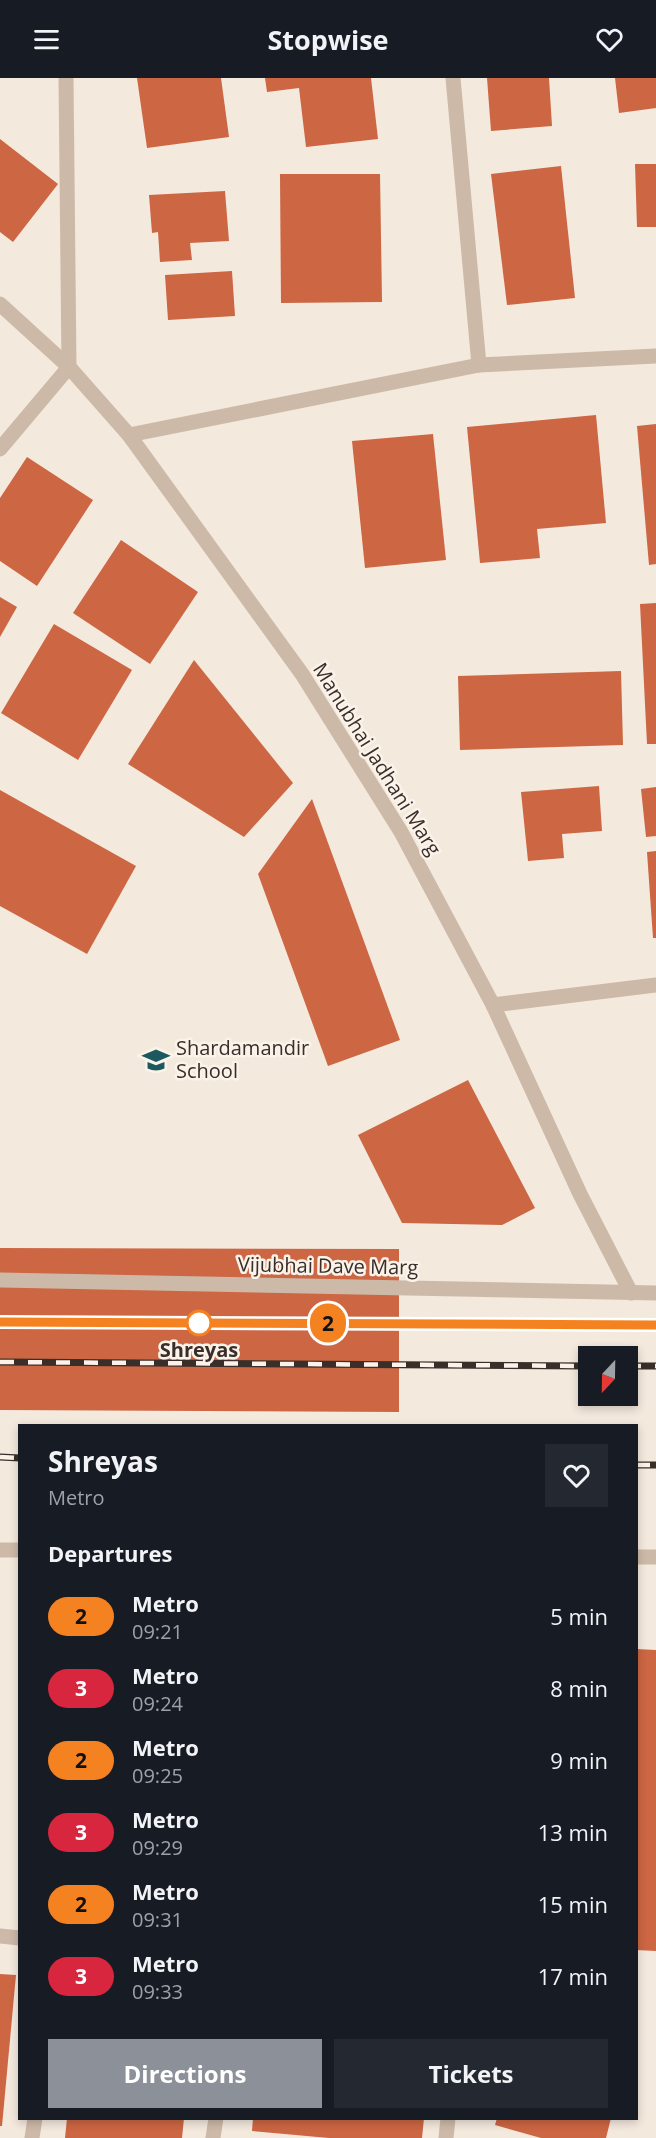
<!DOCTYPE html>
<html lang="en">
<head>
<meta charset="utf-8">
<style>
	:root { --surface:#171b24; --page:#242831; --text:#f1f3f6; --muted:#9ea1a6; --accent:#8c9099 }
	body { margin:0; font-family:"Open Sans",sans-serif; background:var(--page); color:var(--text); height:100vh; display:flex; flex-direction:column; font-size:22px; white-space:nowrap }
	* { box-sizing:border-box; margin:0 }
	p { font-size:20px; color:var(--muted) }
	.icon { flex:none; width:33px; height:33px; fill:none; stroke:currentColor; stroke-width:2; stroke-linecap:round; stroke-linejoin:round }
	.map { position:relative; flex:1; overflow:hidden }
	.sheet { position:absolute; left:18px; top:1346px; width:620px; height:696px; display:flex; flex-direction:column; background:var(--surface); border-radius:0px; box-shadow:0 3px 9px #0003 }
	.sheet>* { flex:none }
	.badge { padding:0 12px; border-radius:20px; font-size:21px; line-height:39px }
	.needle { width:39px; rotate:202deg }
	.controls { position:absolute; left:578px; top:1268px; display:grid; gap:12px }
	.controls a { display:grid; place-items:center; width:60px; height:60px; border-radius:0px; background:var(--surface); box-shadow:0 3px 9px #0003; font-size:30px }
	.map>.badge { position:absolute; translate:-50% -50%; box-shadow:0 0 0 3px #fff }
	h2 { padding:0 30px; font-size:22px; line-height:54px }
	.round { display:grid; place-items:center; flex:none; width:63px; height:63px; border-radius:0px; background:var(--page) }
	.overview { display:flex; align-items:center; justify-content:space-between; height:102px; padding:0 30px }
	h1 { font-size:28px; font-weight:700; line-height:45px }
	.action { display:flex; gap:12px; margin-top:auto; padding:12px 30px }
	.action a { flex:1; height:69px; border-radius:0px; background:var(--accent); color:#fff; font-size:24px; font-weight:700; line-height:69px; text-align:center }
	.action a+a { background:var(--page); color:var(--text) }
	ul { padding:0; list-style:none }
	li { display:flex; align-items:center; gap:18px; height:72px; padding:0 30px }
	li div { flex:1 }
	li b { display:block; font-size:22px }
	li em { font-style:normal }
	li .badge { min-width:66px; font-weight:700; text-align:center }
	header { display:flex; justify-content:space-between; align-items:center; height:78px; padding:0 30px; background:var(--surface); font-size:27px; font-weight:700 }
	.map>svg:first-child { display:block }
	.building { fill:#cc6643 }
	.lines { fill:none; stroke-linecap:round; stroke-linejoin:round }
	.minor { stroke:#cdb9a8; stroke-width:15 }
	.rail-casing { stroke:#392e29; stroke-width:7 }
	.rail { stroke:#fbf3ea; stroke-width:4.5; stroke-dasharray:14; stroke-linecap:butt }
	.line-casing { stroke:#fff; stroke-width:14 }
	.line { stroke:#f58220; stroke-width:9 }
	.stop-dot { fill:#fff; stroke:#f58220; stroke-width:3 }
	.labels { text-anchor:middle; stroke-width:5; stroke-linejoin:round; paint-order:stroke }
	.street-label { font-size:20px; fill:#392e29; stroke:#fbf3ea }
	.poi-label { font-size:20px; fill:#392e29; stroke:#fbf3ea; text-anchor:start }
	.stop-label { font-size:20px; font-weight:bold; fill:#392e29; stroke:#fbf3ea }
</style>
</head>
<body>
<header><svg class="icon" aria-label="menu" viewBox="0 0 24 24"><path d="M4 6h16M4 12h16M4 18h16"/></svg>Stopwise<svg class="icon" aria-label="heart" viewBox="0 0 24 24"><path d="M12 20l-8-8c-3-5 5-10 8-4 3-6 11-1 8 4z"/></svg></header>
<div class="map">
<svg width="656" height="2060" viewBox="0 0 656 2060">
	<rect width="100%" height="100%" fill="#f4e9dd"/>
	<g class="building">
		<path d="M137,0H221L229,59L147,70Z"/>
		<path d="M265,0H371L378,61L306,69L299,10L267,14Z"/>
		<path d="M487,0H549L552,48L491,53Z"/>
		<path d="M615,0H656V30L619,35Z"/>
		<path d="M0,61L58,106L13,164L0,154Z"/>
		<path d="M635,86H656V149H637Z"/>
		<path d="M561,88L575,220L507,227L491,96Z"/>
		<path d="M280,96H380L382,224L281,225Z"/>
		<path d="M225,113L229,163L190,165L192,182L160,184L158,154L152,155L149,117Z"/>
		<path d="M232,193L235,238L168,242L165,197Z"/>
		<path d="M596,337L606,445L537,451L540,480L480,485L467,349Z"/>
		<path d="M656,346V486L649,487L637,348Z"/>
		<path d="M433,356L446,482L365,490L352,363Z"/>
		<path d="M27,379L93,422L37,508L0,483V420Z"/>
		<path d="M121,462L198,514L150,586L73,535Z"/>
		<path d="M0,519L17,529L0,559Z"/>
		<path d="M656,525V666H647L640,526Z"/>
		<path d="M54,546L132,592L78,682L1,635Z"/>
		<path d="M194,582L293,705L244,759L128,686Z"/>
		<path d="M621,593L623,667L460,672L458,598Z"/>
		<path d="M599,708L602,753L562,756L564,780L528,783L521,714Z"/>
		<path d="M656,709V758L646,759L641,711Z"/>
		<path d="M0,712L136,788L87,876L0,828Z"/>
		<path d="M312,721L400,962L328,988L258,796Z"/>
		<path d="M656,773V860H653L647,774Z"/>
		<path d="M468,1002L535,1130L502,1147L402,1145L358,1057Z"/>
		<path d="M0,1170L399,1171V1334L0,1332Z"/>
		<path d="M636,1571L656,1572V1873L636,1872Z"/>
		<path d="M0,1896L16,1897L2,2048H0Z"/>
		<path d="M67,2040H184L182,2060H65Z"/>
		<path d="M253,2040H424L422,2060H329L252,2053Z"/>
		<path d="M497,2040H611L606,2060H541L495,2047Z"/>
	</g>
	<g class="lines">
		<g class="minor">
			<path d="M453,0L479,287"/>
			<path d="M0,226L69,289L129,357L302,596L401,754L493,927L580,1116L631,1215"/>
			<path d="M129,357L479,287L656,278"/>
			<path d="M0,371L69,289L66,0"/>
			<path d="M493,927L656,907"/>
			<path d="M0,1202L656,1215"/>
			<path d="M0,1472H20"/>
			<path d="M636,1479H656"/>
			<path d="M0,1858L20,1860"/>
			<path d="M32,2060L35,2040"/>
			<path d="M213,2060L216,2040"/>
			<path d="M446,2060L448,2040"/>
		</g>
		<defs>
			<g id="rail">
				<path d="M0,1244L656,1247"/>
				<path d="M0,1284L588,1288"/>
				<path d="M627,1288H656"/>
				<path d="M0,1379L20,1380"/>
				<path d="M636,1387H656"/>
			</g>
		</defs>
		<use href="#rail" class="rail-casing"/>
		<use href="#rail" class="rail"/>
	</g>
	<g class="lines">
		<defs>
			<path id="line" d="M0,1244L656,1247"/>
		</defs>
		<use href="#line" class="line-casing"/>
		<use href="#line" class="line"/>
	</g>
	<defs>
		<symbol id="school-bare" viewBox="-9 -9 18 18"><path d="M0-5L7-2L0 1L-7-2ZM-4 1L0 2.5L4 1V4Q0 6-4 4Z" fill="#1c585d" stroke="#fbf3ea" stroke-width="2.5" paint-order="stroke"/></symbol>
	</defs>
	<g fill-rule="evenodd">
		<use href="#school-bare" x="137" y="963" width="38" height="38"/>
	</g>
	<circle class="stop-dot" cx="199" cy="1245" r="12"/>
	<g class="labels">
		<g class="street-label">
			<text transform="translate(377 681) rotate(58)" y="7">Manubhai Jadhani Marg</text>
			<text transform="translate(328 1188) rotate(1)" y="7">Vijubhai Dave Marg</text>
		</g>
		<g class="poi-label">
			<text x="176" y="977">Shardamandir<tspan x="176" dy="23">School</tspan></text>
		</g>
		<g class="stop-label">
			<text x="199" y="1279">Shreyas</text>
		</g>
	</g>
</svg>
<div class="controls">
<a><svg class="needle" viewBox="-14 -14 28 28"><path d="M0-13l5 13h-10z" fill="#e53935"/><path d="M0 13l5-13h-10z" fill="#9ea1a6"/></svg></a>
</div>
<b class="badge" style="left:328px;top:1245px;background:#f58220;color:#111">2</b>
<section class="sheet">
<div class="overview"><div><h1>Shreyas</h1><p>Metro</p></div><a class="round"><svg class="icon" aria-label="heart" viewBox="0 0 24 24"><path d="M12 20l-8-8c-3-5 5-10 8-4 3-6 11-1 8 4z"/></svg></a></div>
<h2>Departures</h2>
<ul>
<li><span class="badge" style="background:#f58220;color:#111">2</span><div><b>Metro</b><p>09:21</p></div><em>5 min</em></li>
<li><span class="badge" style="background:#d7263d;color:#fff">3</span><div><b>Metro</b><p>09:24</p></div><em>8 min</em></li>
<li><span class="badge" style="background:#f58220;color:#111">2</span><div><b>Metro</b><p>09:25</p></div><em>9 min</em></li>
<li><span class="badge" style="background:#d7263d;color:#fff">3</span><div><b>Metro</b><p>09:29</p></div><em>13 min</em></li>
<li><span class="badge" style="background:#f58220;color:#111">2</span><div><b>Metro</b><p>09:31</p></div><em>15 min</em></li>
<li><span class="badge" style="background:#d7263d;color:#fff">3</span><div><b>Metro</b><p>09:33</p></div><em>17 min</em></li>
</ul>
<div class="action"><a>Directions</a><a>Tickets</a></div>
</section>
</div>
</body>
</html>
